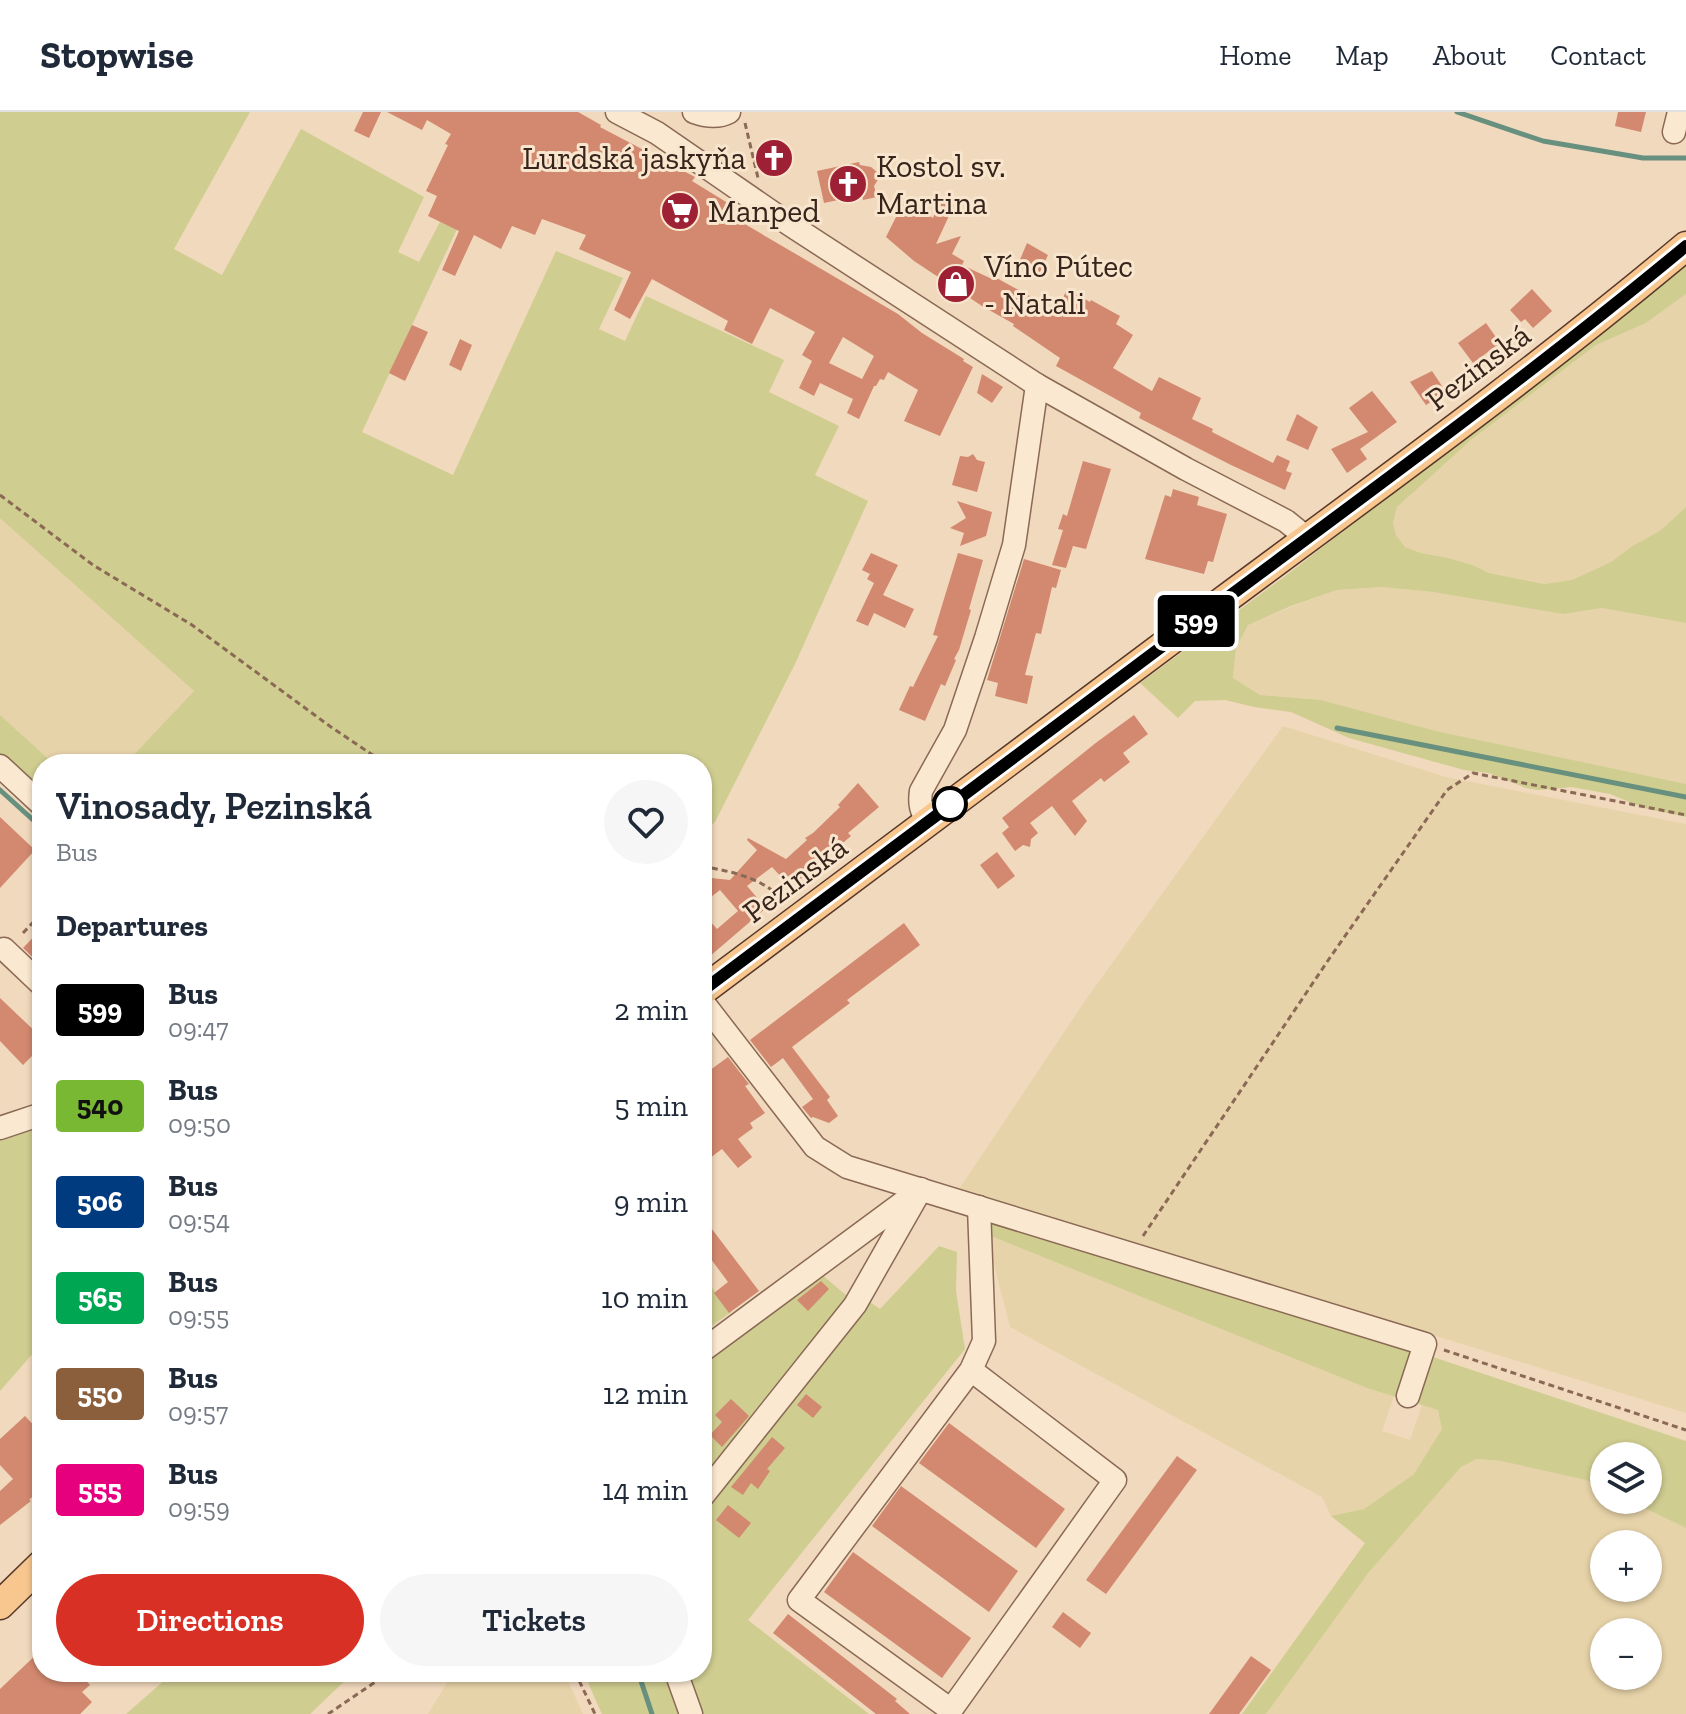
<!DOCTYPE html>
<html lang="en">
<head>
<meta charset="utf-8">
<style>
	:root { --surface:#fff; --page:#f6f6f7; --text:#1f2937; --muted:#747a83; --line:#e0e1e3; --accent:#d93025 }
	body { margin:0; font-family:"Zilla Slab",serif; background:var(--page); color:var(--text); height:100vh; display:flex; flex-direction:column; font-size:30px; white-space:nowrap }
	* { box-sizing:border-box; margin:0 }
	p { font-size:26px; color:var(--muted) }
	.icon { flex:none; width:44px; height:44px; fill:none; stroke:currentColor; stroke-width:2; stroke-linecap:round; stroke-linejoin:round }
	.map { position:relative; flex:1; overflow:hidden }
	.drawer { position:absolute; left:32px; top:642px; width:680px; height:928px; display:flex; flex-direction:column; background:var(--surface); border-radius:32px; box-shadow:0 2px 6px #0004 }
	.drawer>* { flex:none }
	.badge { padding:0 16px; border-radius:6px; font-size:28px; line-height:52px }
	.controls { position:absolute; left:1590px; top:1330px; display:grid; gap:16px }
	.controls a { display:grid; place-items:center; width:72px; height:72px; border-radius:50%; background:var(--surface); box-shadow:0 2px 6px #0004; font-size:40px }
	.map>.badge { position:absolute; translate:-50% -50%; box-shadow:0 0 0 4px #fff }
	h2 { padding:0 24px; font-size:30px; line-height:72px }
	.round { display:grid; place-items:center; flex:none; width:84px; height:84px; border-radius:42px; background:var(--page) }
	.summary { display:flex; align-items:center; justify-content:space-between; height:136px; padding:0 24px }
	h1 { font-size:38px; font-weight:600; line-height:60px }
	.primary-button { display:flex; gap:16px; margin-top:auto; padding:16px 24px }
	.primary-button a { flex:1; height:92px; border-radius:48px; background:var(--accent); color:#fff; font-size:32px; font-weight:600; line-height:92px; text-align:center }
	.primary-button a+a { background:var(--page); color:var(--text) }
	ul { padding:0; list-style:none }
	li { display:flex; align-items:center; gap:24px; height:96px; padding:0 24px }
	li div { flex:1 }
	li b { display:block; font-size:30px }
	li em { font-style:normal }
	li .badge { min-width:88px; font-weight:700; text-align:center }
	header { display:flex; align-items:center; gap:48px; box-sizing:border-box; height:112px; padding:0 40px; background:var(--surface); border-bottom:2px solid var(--line) }
	header strong { font-size:38px }
	nav { display:flex; gap:44px; margin-inline-start:auto; font-size:28px }
	.map>svg:first-child { display:block }
	.farmland { fill:#e7d3a9; fill-rule:evenodd }
	.green { fill:#cfcd90 }
	.lines { fill:none; stroke-linecap:round; stroke-linejoin:round }
	.stream { stroke:#68907f; stroke-width:5 }
	.building { fill:#d2896f; fill-rule:evenodd }
	.minor-casing { stroke:#8a6955; stroke-width:25 }
	.major-casing { stroke:#57382a; stroke-width:31 }
	.path { stroke:#8a6955; stroke-width:3; stroke-dasharray:6 4; stroke-linecap:butt }
	.minor { stroke:#fbe8d0; stroke-width:22 }
	.major { stroke:#f8c790; stroke-width:28 }
	.line-casing { stroke:#fff; stroke-width:18 }
	.line { stroke:#000; stroke-width:12 }
	.stop-dot { fill:#fff; stroke:#000; stroke-width:4 }
	.labels { text-anchor:middle; stroke-width:6; stroke-linejoin:round; paint-order:stroke }
	.poi-label { font-size:32px; fill:#38241b; stroke:#f8e5cd; text-anchor:start }
	.street-label { font-size:32px; fill:#38241b; stroke:#f8e5cd }
</style>
</head>
<body>
<header>
<strong>Stopwise</strong>
<nav><a>Home</a><a>Map</a><a>About</a><a>Contact</a></nav>
</header>
<div class="map">
<svg width="1686" height="1602" viewBox="0 0 1686 1602">
	<rect width="100%" height="100%" fill="#f1d9bd"/>
	<g class="farmland">
		<path d="M1686,182V395L1661,418L1631,435L1611,450L1572,468L1544,472L1489,461L1475,454L1449,446L1421,441L1405,435L1396,423L1393,411L1397,395L1425,369L1471,328L1596,233L1646,211Z"/>
		<path d="M0,403L194,579L125,652H54L0,603Z"/>
		<path d="M1382,475L1433,480L1563,502L1602,496L1686,511V672L1436,619L1321,588L1260,583L1233,566L1236,536L1248,513L1296,493L1337,478Z"/>
		<path d="M1283,614L1446,665L1686,712V1301L959,1077L1087,886Z"/>
		<path d="M986,1122L1367,1276L1394,1284L1382,1319L1410,1328L1422,1293L1438,1298L1443,1317L1415,1362L1364,1397L1331,1404L1322,1385L1010,1215Z"/>
		<path d="M1477,1347L1501,1349L1586,1368L1604,1377V1388H1628L1686,1416V1602H1266L1369,1460L1461,1355ZM1604,1432H1648V1476H1604ZM1604,1520H1648V1564H1604Z"/>
		<path d="M458,1560H564L583,1602H428L451,1564Z"/>
	</g>
	<g class="green">
		<path d="M0,0H250L174,137L222,163L301,17L424,85L398,140L419,150L440,110L457,117L362,320L453,363L556,139L623,166L599,217L625,229L646,184L784,248L769,280L839,314L815,363L868,389L795,552L715,710L702,721V652H125L194,579L0,406Z"/>
		<path d="M1686,150V182L1646,211L1596,233L1471,328L1397,395L1393,411L1396,423L1405,435L1421,441L1449,446L1475,454L1489,461L1544,472L1572,468L1611,450L1631,435L1661,418L1686,395V511L1602,496L1563,502L1433,480L1382,475L1337,478L1291,494L1248,513L1236,536L1233,566L1260,583L1321,588L1436,619L1686,672V705L1644,696L1610,682L1572,675L1538,678L1526,676L1489,661L1464,658L1349,626L1291,600L1254,595L1225,588L1195,589L1178,606L1140,571L1284,465L1667,167Z"/>
		<path d="M0,603L54,652H42V680L0,642Z"/>
		<path d="M39,1011L42,1014V1231L0,1279V1026Z"/>
		<path d="M989,1107L1430,1244L1686,1329V1416L1628,1388H1648V1344H1604V1377L1586,1368L1501,1349L1477,1347L1461,1355L1369,1460L1266,1602H1242L1365,1431L1331,1404L1364,1397L1414,1362L1442,1317L1438,1298L1367,1276L986,1122Z"/>
		<path d="M939,1134L957,1140L956,1179L965,1237L748,1508L869,1602H602L589,1573L586,1560H702V1250L821,1162L860,1195L867,1188L880,1197Z"/>
		<path d="M702,1163L731,1200L702,1221Z"/>
		<path d="M174,1560H354L310,1602H126Z"/>
	</g>
	<g class="lines">
		<g class="stream">
			<path d="M1457,0L1543,29L1643,46H1686"/>
			<path d="M1337,616L1686,685"/>
			<path d="M0,678L42,716"/>
			<path d="M638,1560L652,1602"/>
		</g>
	</g>
	<g class="building">
		<path d="M363,0H381L369,26L354,19Z"/>
		<path d="M387,0H578L601,13L600,15L695,65L692,69L731,93L726,101L898,202L922,221L964,247L963,249L973,255L940,324L904,309L918,278L888,260L884,268L880,267L876,274H874L859,307L847,301L853,287L820,271L814,284L799,276L812,249L802,243L815,220L770,196L752,232L724,218L728,209L652,167L630,207L614,198L631,160L579,137L586,123L542,107L535,123L512,114L501,137L474,123L455,164L442,158L459,119L428,104L437,84L426,79L448,33L445,32L451,22L427,8L422,18ZM843,225L874,244L862,267L829,251Z"/>
		<path d="M1618,0H1646L1641,20L1615,14Z"/>
		<path d="M859,50L860,53L871,55L878,61L879,66L874,74L877,85L863,88L862,83L824,91L817,59Z"/>
		<path d="M941,87L954,93L936,132L961,124L952,142L964,149L962,153L992,167L993,164L1057,199L1067,177L1090,190L1091,188L1120,204L1116,212L1133,223L1113,256L1152,279L1159,265L1201,286L1192,307L1213,317L1212,320L1273,351L1277,343L1290,349L1286,359L1292,361L1285,378L1231,353L1139,306L1141,301L1056,254L1060,246L1013,214L1014,212L982,194L914,149L886,125L904,89L933,106Z"/>
		<path d="M1027,131L1048,143L1040,160L1019,150Z"/>
		<path d="M1532,177L1552,199L1533,216L1525,207L1521,210L1510,198Z"/>
		<path d="M1486,211L1500,231L1473,251L1458,231Z"/>
		<path d="M412,213L428,220L405,269L389,261Z"/>
		<path d="M460,227L472,233L461,259L449,253Z"/>
		<path d="M1432,259L1446,280L1426,293L1410,270Z"/>
		<path d="M982,262L1003,275L992,291L977,281Z"/>
		<path d="M1372,279L1397,310L1360,337L1367,347L1347,361L1331,337L1368,320L1349,296Z"/>
		<path d="M1297,302L1318,315L1308,338L1286,328Z"/>
		<path d="M973,342L977,348L985,350L977,380L952,373L960,344L968,345Z"/>
		<path d="M1083,349L1111,357L1086,437L1073,434L1066,456L1052,453L1063,418L1058,417L1063,402L1067,404Z"/>
		<path d="M1173,377L1199,385L1197,393L1227,402L1213,450L1208,449L1204,462L1145,447L1165,383L1171,385Z"/>
		<path d="M957,389L992,400L986,424L960,434L964,421L950,416L966,406Z"/>
		<path d="M871,441L898,453L883,483L914,497L905,516L874,501L868,514L856,509L874,471L867,467L870,462L862,458Z"/>
		<path d="M958,441L983,448L969,497L971,498L959,538L954,547L956,548L945,574L941,572L925,609L899,598L910,574L913,575L938,524L933,523Z"/>
		<path d="M1024,447L1061,458L1056,476L1052,475L1041,522L1036,521L1025,563L1033,564L1027,592L995,584L998,571L987,568Z"/>
		<path d="M1134,603L1148,622L1123,641L1130,650L1104,670L1101,666L1072,689L1087,709L1075,724L1052,694L1030,711L1038,721L1031,727L1030,735L1023,733L1015,739L1002,721L1009,715L1002,706L1097,630Z"/>
		<path d="M858,671L879,695L848,721L851,724L796,771L789,764L784,768L772,755L747,774L766,796L702,851V800L717,817L738,799L720,778L702,792V765L730,768L757,738L747,728L748,726L786,747L807,728L805,726L813,721L840,695L838,693Z"/>
		<path d="M0,705L35,738L0,776Z"/>
		<path d="M997,740L1015,764L998,777L980,753Z"/>
		<path d="M904,811L920,833L847,888L850,891L792,935L830,985L827,988L838,1004L829,1011L813,1005L811,1006L802,995L813,987L783,946L771,955L750,928Z"/>
		<path d="M42,816V854L23,836Z"/>
		<path d="M0,886L42,926V934L23,953L0,929Z"/>
		<path d="M728,945L749,972L745,974L765,1001L750,1011L753,1016L738,1027L752,1045L738,1056L722,1037L702,1052V964Z"/>
		<path d="M702,1104L759,1179L729,1201L714,1181L728,1170L702,1135Z"/>
		<path d="M821,1169L829,1177L808,1199L797,1188Z"/>
		<path d="M806,1282L822,1295L813,1306L797,1293Z"/>
		<path d="M731,1287L749,1304L722,1335L710,1323L722,1310L715,1303Z"/>
		<path d="M25,1304L42,1322V1375L29,1388L31,1389L0,1413V1379L13,1367L0,1353V1327Z"/>
		<path d="M949,1311L1065,1397L1036,1436L919,1351Z"/>
		<path d="M772,1325L785,1336L767,1357L770,1359L758,1377L751,1371L743,1383L731,1375Z"/>
		<path d="M1177,1344L1197,1358L1106,1482L1086,1468Z"/>
		<path d="M901,1374L1018,1459L989,1500L872,1414Z"/>
		<path d="M728,1393L751,1411L739,1426L716,1408Z"/>
		<path d="M853,1440L971,1526L942,1566L824,1480Z"/>
		<path d="M1063,1500L1091,1521L1080,1536L1052,1515Z"/>
		<path d="M788,1502L897,1587L895,1589L910,1602H876L773,1521Z"/>
		<path d="M42,1537V1560H78L90,1573L82,1580L92,1590L80,1602H0V1577Z"/>
		<path d="M1251,1544L1271,1558L1239,1602H1209Z"/>
	</g>
	<g class="lines">
		<defs>
			<g id="minor">
				<path d="M617,0L657,21L789,112L1037,273L1186,357L1286,409L1307,426"/>
				<path d="M694,0C705,4 718,6 729,0"/>
				<path d="M1674,20L1679,0"/>
				<path d="M0,654L42,693"/>
				<path d="M928,710C921,699 919,692 921,679L955,618L986,526L1014,433L1037,273"/>
				<path d="M4,837L42,873"/>
				<path d="M702,889L815,1035L847,1055L1425,1232L1408,1284"/>
				<path d="M0,1016L42,1002"/>
				<path d="M702,1239L913,1083"/>
				<path d="M971,1258L1115,1368L951,1598L799,1488L971,1258L984,1229L979,1095"/>
				<path d="M702,1385L855,1193L921,1077"/>
				<path d="M676,1560L691,1602"/>
			</g>
			<g id="major">
				<path d="M702,879C876,749 1049,618 1223,489C1379,373 1537,259 1686,134"/>
				<path d="M0,1493L42,1452"/>
			</g>
		</defs>
		<use href="#minor" class="minor-casing"/>
		<use href="#major" class="major-casing"/>
		<g class="path">
			<path d="M745,11L758,66"/>
			<path d="M754,50L772,46"/>
			<path d="M0,383L93,453L192,513L331,615L386,652"/>
			<path d="M702,754C732,760 762,765 784,789"/>
			<path d="M23,821L42,801"/>
			<path d="M1143,1124L1329,847L1447,678L1473,661L1686,703"/>
			<path d="M1444,1238L1686,1318"/>
			<path d="M575,1560L595,1602"/>
			<path d="M328,1602L390,1560"/>
		</g>
		<use href="#minor" class="minor"/>
		<use href="#major" class="major"/>
	</g>
	<g class="lines">
		<defs>
			<path id="line" d="M702,879C872,753 1039,626 1208,500C1369,380 1532,262 1686,134"/>
		</defs>
		<use href="#line" class="line-casing"/>
		<use href="#line" class="line"/>
	</g>
	<defs>
		<symbol id="church-disc" viewBox="-11 -11 22 22"><circle r="9.5" fill="#9d2035" stroke="#f8e5cd"/><path d="M-1.2-6h2.4v3.5h3.3v2.4h-3.3V6h-2.4V-.1h-3.3v-2.4h3.3Z" fill="#fff"/></symbol>
		<symbol id="supermarket-disc" viewBox="-11 -11 22 22"><circle r="9.5" fill="#9d2035" stroke="#f8e5cd"/><path d="M-6-5.5h2.5l.6 2H6L4.5 2H-2.5L-4.4-4H-6ZM-1.5 3.2a1.3 1.3 0 1 0 .1 0ZM3 3.2a1.3 1.3 0 1 0 .1 0Z" fill="#fff"/></symbol>
		<symbol id="shop-disc" viewBox="-11 -11 22 22"><circle r="9.5" fill="#9d2035" stroke="#f8e5cd"/><path d="M-5-2.5h2.3a2.7 3.5 0 0 1 5.4 0H5L5.5 6h-11ZM-1.5-2.5h3a1.5 2.3 0 0 0-3 0Z" fill="#fff"/></symbol>
	</defs>
	<g fill-rule="evenodd">
		<use href="#church-disc" x="752" y="24" width="44" height="44"/>
		<use href="#church-disc" x="826" y="50" width="44" height="44"/>
		<use href="#supermarket-disc" x="658" y="77" width="44" height="44"/>
		<use href="#shop-disc" x="934" y="150" width="44" height="44"/>
	</g>
	<circle class="stop-dot" cx="950" cy="692" r="16"/>
	<g class="labels">
		<g class="poi-label">
			<text x="746" y="57" text-anchor="end">Lurdská jaskyňa</text>
			<text x="876" y="65">Kostol sv.<tspan x="876" dy="37">Martina</tspan></text>
			<text x="708" y="110">Manped</text>
			<text x="984" y="165">Víno Pútec<tspan x="984" dy="37">- Natali</tspan></text>
		</g>
		<g class="street-label">
			<text transform="translate(1478 255) rotate(-37)" y="11">Pezinská</text>
			<text transform="translate(795 767) rotate(-37)" y="11">Pezinská</text>
		</g>
	</g>
</svg>
<div class="controls">
<a><svg class="icon" aria-label="layers" viewBox="0 0 24 24"><path d="M12 4l9 5-9 5-9-5zM3 14l9 5 9-5"/></svg></a>
<a>+</a>
<a>−</a>
</div>
<b class="badge" style="left:1196px;top:509px;background:#000;color:#fff">599</b>
<section class="drawer">
<div class="summary"><div><h1>Vinosady, Pezinská</h1><p>Bus</p></div><a class="round"><svg class="icon" aria-label="heart" viewBox="0 0 24 24"><path d="M12 20l-8-8c-3-5 5-10 8-4 3-6 11-1 8 4z"/></svg></a></div>
<h2>Departures</h2>
<ul>
<li><span class="badge" style="background:#000;color:#fff">599</span><div><b>Bus</b><p>09:47</p></div><em>2 min</em></li>
<li><span class="badge" style="background:#78b833;color:#111">540</span><div><b>Bus</b><p>09:50</p></div><em>5 min</em></li>
<li><span class="badge" style="background:#003b80;color:#fff">506</span><div><b>Bus</b><p>09:54</p></div><em>9 min</em></li>
<li><span class="badge" style="background:#00a651;color:#fff">565</span><div><b>Bus</b><p>09:55</p></div><em>10 min</em></li>
<li><span class="badge" style="background:#8b5e3c;color:#fff">550</span><div><b>Bus</b><p>09:57</p></div><em>12 min</em></li>
<li><span class="badge" style="background:#e6007e;color:#fff">555</span><div><b>Bus</b><p>09:59</p></div><em>14 min</em></li>
</ul>
<div class="primary-button"><a>Directions</a><a>Tickets</a></div>
</section>
</div>
</body>
</html>
